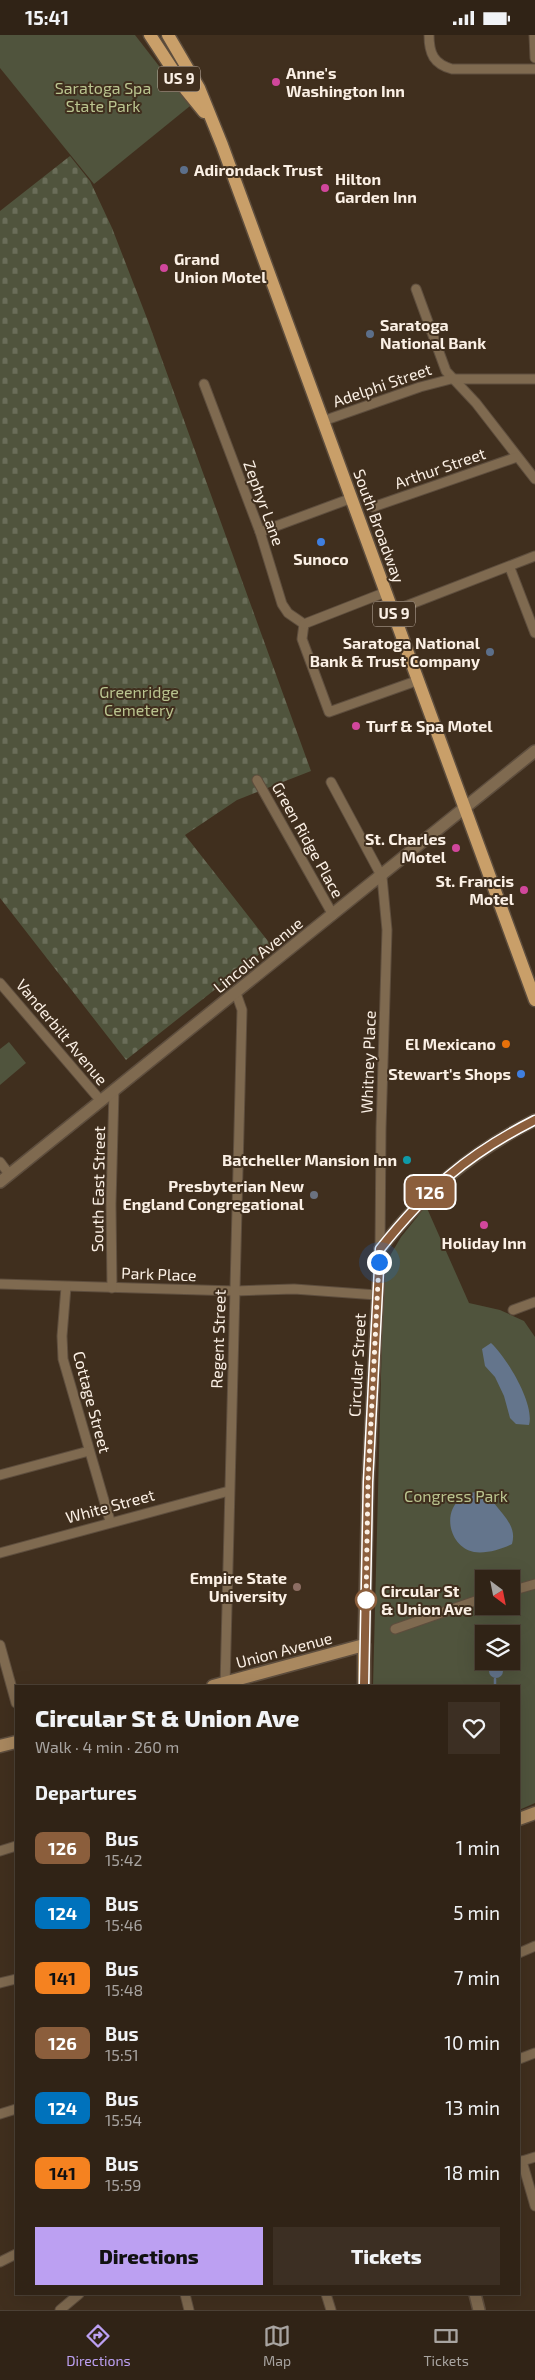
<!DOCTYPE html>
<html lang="en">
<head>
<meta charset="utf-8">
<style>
	:root { --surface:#302316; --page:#3c2f23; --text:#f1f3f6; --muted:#a8a4a1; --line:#4b4035; --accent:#bca0f2 }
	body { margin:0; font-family:"Exo 2",sans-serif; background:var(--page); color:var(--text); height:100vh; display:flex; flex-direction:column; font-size:19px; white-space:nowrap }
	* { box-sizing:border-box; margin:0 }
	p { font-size:16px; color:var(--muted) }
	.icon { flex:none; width:28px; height:28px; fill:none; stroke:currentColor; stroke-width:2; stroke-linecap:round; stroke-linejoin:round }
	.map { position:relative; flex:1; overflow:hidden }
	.drawer { position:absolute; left:15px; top:1650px; width:505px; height:610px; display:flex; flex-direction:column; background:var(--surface); border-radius:0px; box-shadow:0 5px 20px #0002,0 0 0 1px var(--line) }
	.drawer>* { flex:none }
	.badge { padding:0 10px; border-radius:8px; font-size:18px; line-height:32px }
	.needle { width:32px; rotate:148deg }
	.tools { position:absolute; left:475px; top:1535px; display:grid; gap:10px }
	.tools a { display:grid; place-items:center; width:45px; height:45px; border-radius:0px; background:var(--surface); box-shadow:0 5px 20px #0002,0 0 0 1px var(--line); font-size:25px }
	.you { position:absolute; width:25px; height:25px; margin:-12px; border:4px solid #fff; border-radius:50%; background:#1a73e8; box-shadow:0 0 0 8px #1a73e833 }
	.map>.badge { position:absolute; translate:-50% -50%; box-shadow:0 0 0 2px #fff }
	h2 { padding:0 20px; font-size:19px; line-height:45px }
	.round { display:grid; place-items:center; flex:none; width:52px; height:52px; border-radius:0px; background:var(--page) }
	.summary { display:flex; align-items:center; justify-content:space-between; height:85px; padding:0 20px }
	h1 { font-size:24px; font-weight:800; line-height:38px }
	.cta { display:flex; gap:10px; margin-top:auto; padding:10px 20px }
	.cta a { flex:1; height:58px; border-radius:0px; background:var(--accent); color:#111; font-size:20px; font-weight:800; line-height:58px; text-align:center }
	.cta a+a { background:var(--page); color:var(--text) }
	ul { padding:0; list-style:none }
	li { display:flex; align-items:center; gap:15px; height:65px; padding:0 20px }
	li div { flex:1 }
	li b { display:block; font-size:19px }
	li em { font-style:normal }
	li .badge { min-width:55px; font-weight:700; text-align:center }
	.status { display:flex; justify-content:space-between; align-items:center; height:35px; padding:0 25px; background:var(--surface); direction:ltr }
	.status svg { height:14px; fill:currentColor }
	.tab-bar { display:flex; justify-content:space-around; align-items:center; height:70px; border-top:1px solid var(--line); background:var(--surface); font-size:14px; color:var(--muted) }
	.tab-bar a { display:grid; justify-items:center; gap:2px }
	.tab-bar .current { color:var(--accent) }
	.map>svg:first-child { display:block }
	.cemetery { fill:url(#cemetery-stones) }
	.park { fill:#50543d; fill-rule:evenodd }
	.water { fill:#64758c }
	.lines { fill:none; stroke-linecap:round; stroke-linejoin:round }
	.stream { stroke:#64758c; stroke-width:2.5 }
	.minor-casing { stroke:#5e4e3e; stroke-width:11 }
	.tertiary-casing { stroke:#5e4e3e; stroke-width:14 }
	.secondary-casing { stroke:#5e4e3e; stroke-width:15 }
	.primary-casing { stroke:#5e4e3e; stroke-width:15 }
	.minor { stroke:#7f6a50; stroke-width:9 }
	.tertiary { stroke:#7f6a50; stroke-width:11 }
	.secondary { stroke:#a9885f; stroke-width:12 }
	.primary { stroke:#c99f69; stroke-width:12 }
	.line-casing { stroke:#fff; stroke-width:11 }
	.line { stroke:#8b5e3c; stroke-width:8 }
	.walk { stroke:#fbf0e5; stroke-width:5; stroke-dasharray:0 9 }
	.hotel-dot { fill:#d1479c; stroke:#402f1e; stroke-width:2 }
	.service-dot { fill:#5c6f8a; stroke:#402f1e; stroke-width:2 }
	.shop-dot { fill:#3f7fe0; stroke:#402f1e; stroke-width:2 }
	.food-dot { fill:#e8710a; stroke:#402f1e; stroke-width:2 }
	.culture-dot { fill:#0f9aa8; stroke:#402f1e; stroke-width:2 }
	.worship-dot { fill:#6b7280; stroke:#402f1e; stroke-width:2 }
	.education-dot { fill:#8d6e63; stroke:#402f1e; stroke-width:2 }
	.stop-dot { fill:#fff; stroke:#8b5e3c; stroke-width:2.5 }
	.labels { text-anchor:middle; stroke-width:4; stroke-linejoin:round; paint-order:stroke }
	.shield { fill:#402f1e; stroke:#c3b6a9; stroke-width:1 }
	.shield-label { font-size:15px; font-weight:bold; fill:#fbf0e5 }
	.poi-label { font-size:16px; font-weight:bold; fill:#fbf0e5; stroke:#402f1e; text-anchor:end }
	.park-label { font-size:16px; fill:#bac48f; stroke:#402f1e }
	.street-label { font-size:16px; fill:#fbf0e5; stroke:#402f1e }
	.stop-label { font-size:16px; font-weight:bold; fill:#fbf0e5; stroke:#402f1e; text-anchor:start }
</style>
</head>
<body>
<div class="status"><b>15:41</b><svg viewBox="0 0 49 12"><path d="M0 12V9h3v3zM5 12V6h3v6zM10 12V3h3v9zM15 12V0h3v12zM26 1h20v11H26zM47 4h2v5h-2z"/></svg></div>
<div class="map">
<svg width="535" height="2275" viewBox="0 0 535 2275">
	<defs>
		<pattern id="cemetery-stones" width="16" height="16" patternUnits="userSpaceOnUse" patternTransform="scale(1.25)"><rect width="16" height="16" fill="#50543d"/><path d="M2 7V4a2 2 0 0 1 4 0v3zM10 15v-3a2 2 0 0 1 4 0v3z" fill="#6a6d59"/></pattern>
	</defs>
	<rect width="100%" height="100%" fill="#402f1e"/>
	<path class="cemetery" d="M70,121L90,146L112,193L148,286L311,736L237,765L185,800L271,910L126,1025L0,863V176Z"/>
	<g class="park">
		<path d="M0,0H135L190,71L94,149L0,33Z"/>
		<path d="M9,1007L26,1028L0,1050V1014Z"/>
		<path d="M426,1171L469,1268L500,1275L524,1286L535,1302V1768L519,1775V1651H373L383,1263L386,1231L391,1219L401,1202ZM484,1544H511V1571H484ZM484,1599H511V1626H484Z"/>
	</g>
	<g class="water">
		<path d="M491,1308C507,1323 535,1369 529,1390L516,1389L510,1383L504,1361L495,1342L485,1331L482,1314Z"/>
		<path d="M478,1456L481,1458L484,1467L494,1468C504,1481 517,1492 512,1509C502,1514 486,1519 474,1517C450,1512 442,1479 460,1464C464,1460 472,1458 478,1456Z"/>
		<circle cx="496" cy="1636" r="7"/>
	</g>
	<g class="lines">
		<path class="stream" d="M495,1651V1644"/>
		<defs>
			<g id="minor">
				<path d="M429,0C429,19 434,29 452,34H535"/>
				<path d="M534,0L535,23"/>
				<path d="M416,254L446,336L476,368L535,444"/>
				<path d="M204,349L260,497L282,569L288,578L304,589"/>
				<path d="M323,386L420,352L451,344H535"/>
				<path d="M373,472L517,422"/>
				<path d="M260,497L352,463"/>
				<path d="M510,533L535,598"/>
				<path d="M393,576L535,521"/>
				<path d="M304,589L302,604L329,677L419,645"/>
				<path d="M304,589L386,557"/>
				<path d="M257,745L333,880"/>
				<path d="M331,747L382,842L387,895L381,1094L380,1214"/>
				<path d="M0,948L101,1066"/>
				<path d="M0,1127L9,1139"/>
				<path d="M0,1249L235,1256L294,1254L377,1260"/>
				<path d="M66,1252L62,1301L63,1324L110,1486"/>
				<path d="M112,1253L111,1169L114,1055"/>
				<path d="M513,1275L535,1267"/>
				<path d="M0,1440L89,1416"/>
				<path d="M0,1518L229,1456"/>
				<path d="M511,1556L535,1549"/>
				<path d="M395,1594L484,1563"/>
				<path d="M0,1610L16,1668"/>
				<path d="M225,1651L242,975L236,958"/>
				<path d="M0,1816L16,1811"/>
				<path d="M519,1918L535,1911"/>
				<path d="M0,1948L16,1944"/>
				<path d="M519,2024L535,2018"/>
				<path d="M0,2079L16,2074"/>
				<path d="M522,2126L535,2171"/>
				<path d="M519,2127L535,2122"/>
				<path d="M0,2227L16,2219"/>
				<path d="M185,2259L189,2275"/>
				<path d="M326,2259L331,2275"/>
				<path d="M60,2275L79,2259"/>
			</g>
			<g id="tertiary">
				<path d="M0,1147L535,716"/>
				<path d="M364,1610L368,1447L380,1214C426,1156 468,1119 535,1085"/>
				<path d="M475,2259L479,2275"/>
			</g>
			<g id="secondary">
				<path d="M213,1651L364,1610V1651"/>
				<path d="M0,1711L16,1707"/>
				<path d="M519,1784L535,1778"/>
			</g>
			<g id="primary">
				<path d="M150,0L186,55L204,77"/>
				<path d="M168,0L199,53L222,110L535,965"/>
			</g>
		</defs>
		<use href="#minor" class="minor-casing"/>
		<use href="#tertiary" class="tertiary-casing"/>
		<use href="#secondary" class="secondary-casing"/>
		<use href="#primary" class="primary-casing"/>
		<use href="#minor" class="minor"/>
		<use href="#tertiary" class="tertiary"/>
		<use href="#secondary" class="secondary"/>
		<use href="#primary" class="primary"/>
	</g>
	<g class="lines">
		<defs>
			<path id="line" d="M364,1651L368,1447L380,1214C428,1154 466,1120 535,1085"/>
		</defs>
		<use href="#line" class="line-casing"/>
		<use href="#line" class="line"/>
		<path class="walk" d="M366,1565V1567L368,1447L379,1227"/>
	</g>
	<g class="hotel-dot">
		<circle cx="276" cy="47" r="5"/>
		<circle cx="325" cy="153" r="5"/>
		<circle cx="164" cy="233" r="5"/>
		<circle cx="356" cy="691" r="5"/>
		<circle cx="456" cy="813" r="5"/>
		<circle cx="524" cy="855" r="5"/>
		<circle cx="484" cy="1190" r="5"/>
	</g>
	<g class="service-dot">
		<circle cx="184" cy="135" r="5"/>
		<circle cx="370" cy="299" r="5"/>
		<circle cx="490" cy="617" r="5"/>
	</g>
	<g class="shop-dot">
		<circle cx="321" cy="507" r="5"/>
		<circle cx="521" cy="1039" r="5"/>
	</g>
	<circle class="food-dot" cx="506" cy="1009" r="5"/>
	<circle class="culture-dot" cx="407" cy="1125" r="5"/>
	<circle class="worship-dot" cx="314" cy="1160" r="5"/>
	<circle class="education-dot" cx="297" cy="1552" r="5"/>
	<circle class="stop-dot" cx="366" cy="1565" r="10"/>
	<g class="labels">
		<g class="shield">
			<rect x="158" y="31.5" width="42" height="25" rx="4"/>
			<rect x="373" y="566.5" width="42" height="25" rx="4"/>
		</g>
		<g class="shield-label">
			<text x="179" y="49">US 9</text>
			<text x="394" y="584">US 9</text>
		</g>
		<g class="poi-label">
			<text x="286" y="44" text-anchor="start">Anne's<tspan x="286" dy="18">Washington Inn</tspan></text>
			<text x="194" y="141" text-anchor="start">Adirondack Trust</text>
			<text x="335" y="150" text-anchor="start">Hilton<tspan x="335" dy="18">Garden Inn</tspan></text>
			<text x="174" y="230" text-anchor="start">Grand<tspan x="174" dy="18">Union Motel</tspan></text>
			<text x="380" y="296" text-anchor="start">Saratoga<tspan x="380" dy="18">National Bank</tspan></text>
			<text x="321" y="530" text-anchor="middle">Sunoco</text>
			<text x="480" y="614">Saratoga National<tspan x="480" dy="18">Bank &amp; Trust Company</tspan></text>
			<text x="366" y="697" text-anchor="start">Turf &amp; Spa Motel</text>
			<text x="446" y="810">St. Charles<tspan x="446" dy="18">Motel</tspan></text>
			<text x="514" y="852">St. Francis<tspan x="514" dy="18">Motel</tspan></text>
			<text x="496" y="1015">El Mexicano</text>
			<text x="511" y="1045">Stewart's Shops</text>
			<text x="397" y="1131">Batcheller Mansion Inn</text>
			<text x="304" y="1157">Presbyterian New<tspan x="304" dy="18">England Congregational</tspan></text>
			<text x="484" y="1214" text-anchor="middle">Holiday Inn</text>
			<text x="287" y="1549">Empire State<tspan x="287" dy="18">University</tspan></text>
		</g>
		<g class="park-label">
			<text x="103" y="59">Saratoga Spa<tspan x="103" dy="18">State Park</tspan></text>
			<text x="139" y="663">Greenridge<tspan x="139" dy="18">Cemetery</tspan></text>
			<text x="456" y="1467">Congress Park</text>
		</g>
		<g class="street-label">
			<text transform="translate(382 350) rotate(-19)" y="6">Adelphi Street</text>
			<text transform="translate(440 433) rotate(-19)" y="6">Arthur Street</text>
			<text transform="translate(264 468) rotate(70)" y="6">Zephyr Lane</text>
			<text transform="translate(379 491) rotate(70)" y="6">South Broadway</text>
			<text transform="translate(308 805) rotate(61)" y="6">Green Ridge Place</text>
			<text transform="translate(258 920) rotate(-39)" y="6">Lincoln Avenue</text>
			<text transform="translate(62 997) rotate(50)" y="6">Vanderbilt Avenue</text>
			<text transform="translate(368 1027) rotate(-88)" y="6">Whitney Place</text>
			<text transform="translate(98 1154) rotate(-89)" y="6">South East Street</text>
			<text transform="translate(159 1239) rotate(2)" y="6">Park Place</text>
			<text transform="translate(218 1304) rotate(-88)" y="6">Regent Street</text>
			<text transform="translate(357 1330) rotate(-87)" y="6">Circular Street</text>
			<text transform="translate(92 1367) rotate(75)" y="6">Cottage Street</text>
			<text transform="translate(110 1471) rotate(-15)" y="6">White Street</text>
			<text transform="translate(284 1615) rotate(-15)" y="6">Union Avenue</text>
		</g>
		<g class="stop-label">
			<text x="381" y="1562">Circular St<tspan x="381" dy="18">&amp; Union Ave</tspan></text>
		</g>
	</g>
</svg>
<div class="tools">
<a><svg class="needle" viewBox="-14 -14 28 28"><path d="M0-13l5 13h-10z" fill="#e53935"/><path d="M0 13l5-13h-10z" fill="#a8a4a1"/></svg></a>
<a><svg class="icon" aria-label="layers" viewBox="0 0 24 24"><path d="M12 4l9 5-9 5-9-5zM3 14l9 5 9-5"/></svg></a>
</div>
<div class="you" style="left:379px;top:1227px"></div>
<b class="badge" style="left:430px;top:1157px;background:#8b5e3c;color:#fff">126</b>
<section class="drawer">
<div class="summary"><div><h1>Circular St &amp; Union Ave</h1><p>Walk · 4 min · 260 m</p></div><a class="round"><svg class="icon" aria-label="heart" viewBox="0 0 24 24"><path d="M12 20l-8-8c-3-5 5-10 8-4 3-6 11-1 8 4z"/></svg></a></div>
<h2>Departures</h2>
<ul>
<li><span class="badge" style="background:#8b5e3c;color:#fff">126</span><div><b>Bus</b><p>15:42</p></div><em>1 min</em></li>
<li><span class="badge" style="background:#0072bc;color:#fff">124</span><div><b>Bus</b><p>15:46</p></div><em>5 min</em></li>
<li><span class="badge" style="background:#f58220;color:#111">141</span><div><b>Bus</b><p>15:48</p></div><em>7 min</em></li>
<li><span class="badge" style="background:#8b5e3c;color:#fff">126</span><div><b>Bus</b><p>15:51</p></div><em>10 min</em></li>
<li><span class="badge" style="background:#0072bc;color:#fff">124</span><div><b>Bus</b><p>15:54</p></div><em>13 min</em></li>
<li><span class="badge" style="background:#f58220;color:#111">141</span><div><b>Bus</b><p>15:59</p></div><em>18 min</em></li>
</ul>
<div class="cta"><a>Directions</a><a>Tickets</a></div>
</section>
</div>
<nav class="tab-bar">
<a class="current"><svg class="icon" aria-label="directions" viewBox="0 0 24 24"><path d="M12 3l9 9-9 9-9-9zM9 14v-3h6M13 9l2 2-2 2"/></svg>Directions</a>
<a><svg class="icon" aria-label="map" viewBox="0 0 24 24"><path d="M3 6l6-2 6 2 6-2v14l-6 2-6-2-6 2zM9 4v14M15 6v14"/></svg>Map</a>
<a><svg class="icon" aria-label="tickets" viewBox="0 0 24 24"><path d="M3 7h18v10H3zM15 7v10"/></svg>Tickets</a>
</nav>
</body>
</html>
